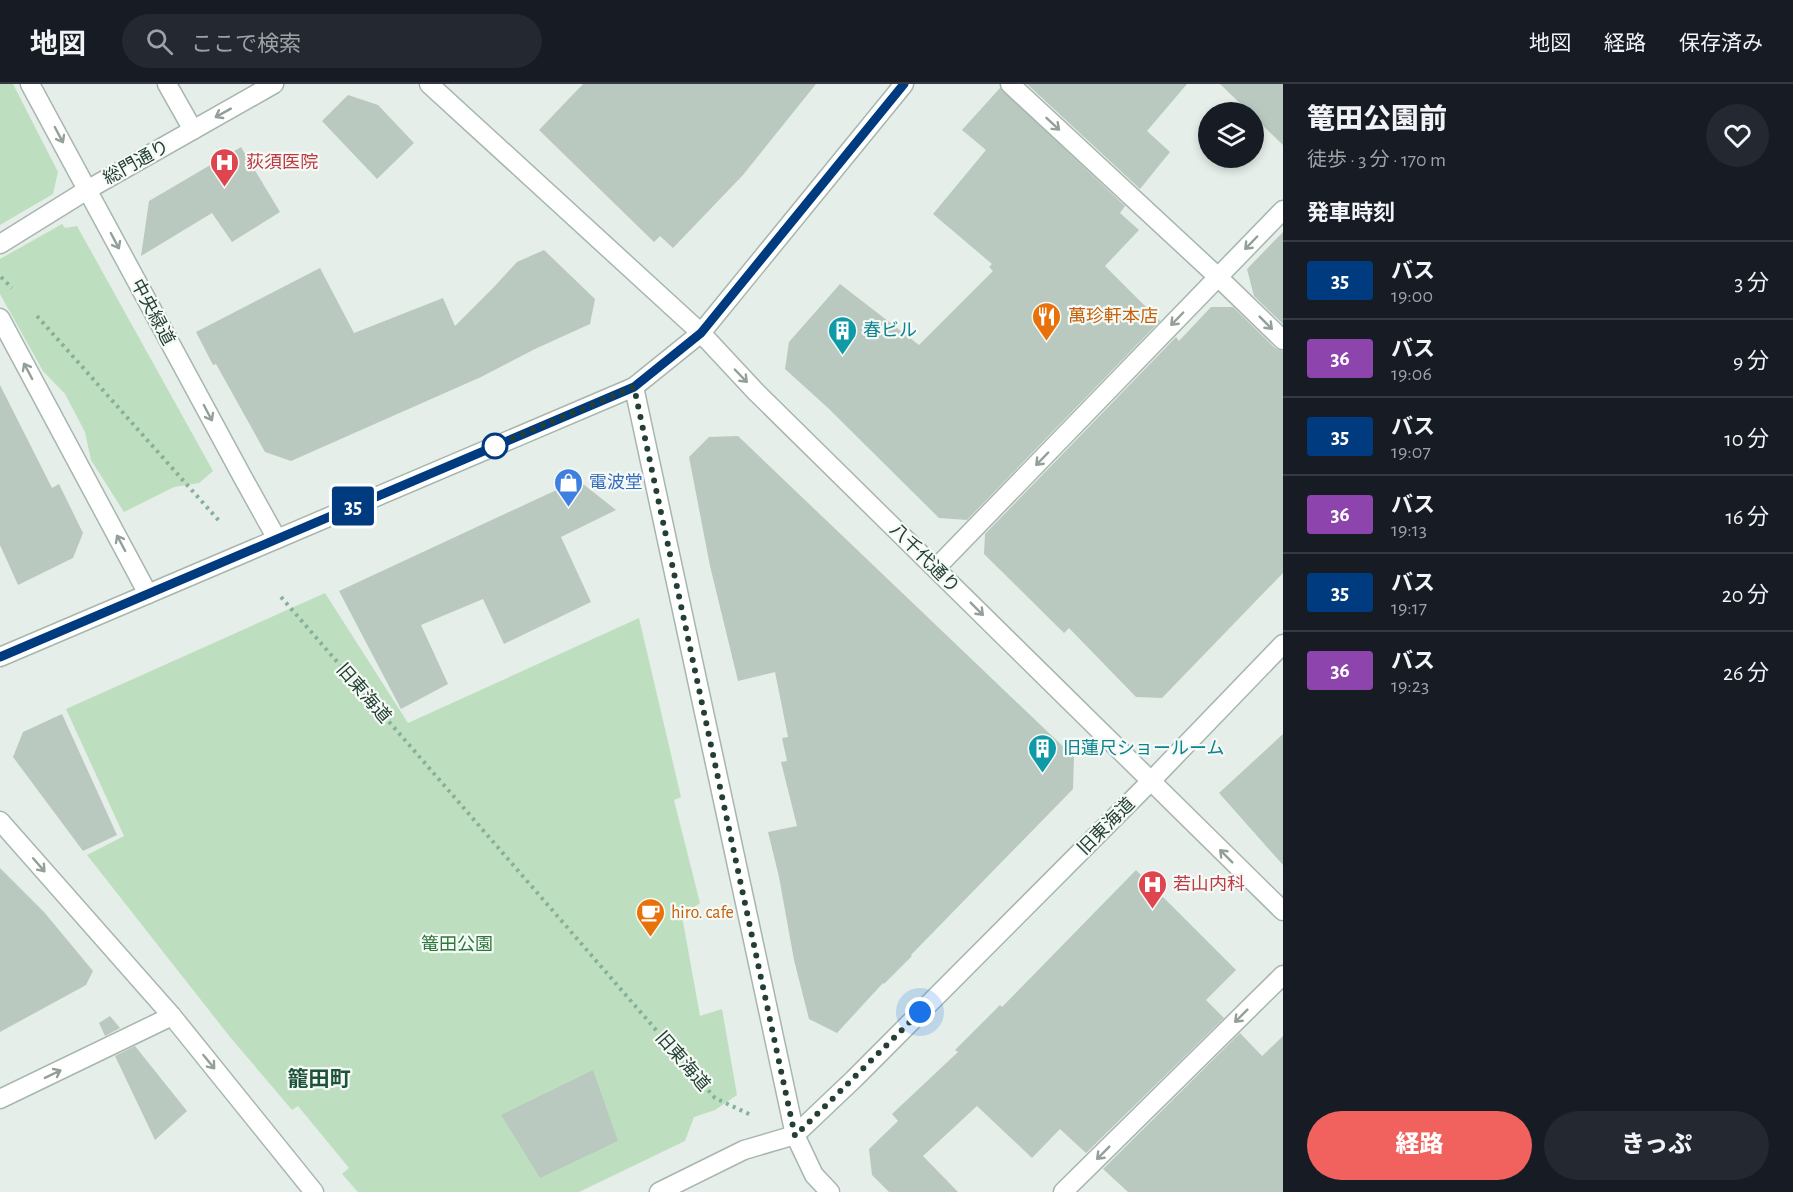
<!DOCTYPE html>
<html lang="ja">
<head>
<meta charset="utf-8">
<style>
	:root { --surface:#171b24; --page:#242831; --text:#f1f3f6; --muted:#9ea1a6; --line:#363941; --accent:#f1625f }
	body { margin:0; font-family:"Alegreya Sans","Noto Sans JP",sans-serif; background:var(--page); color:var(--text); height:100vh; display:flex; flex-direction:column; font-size:22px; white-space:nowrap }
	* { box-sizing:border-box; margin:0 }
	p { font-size:20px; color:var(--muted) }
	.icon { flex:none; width:33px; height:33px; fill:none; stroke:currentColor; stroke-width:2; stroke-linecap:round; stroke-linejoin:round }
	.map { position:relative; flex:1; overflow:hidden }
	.drawer { display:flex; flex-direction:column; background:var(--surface); width:510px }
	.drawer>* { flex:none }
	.badge { padding:0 12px; border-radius:4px; font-size:21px; line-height:39px }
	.tools { position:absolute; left:1198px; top:18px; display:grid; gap:12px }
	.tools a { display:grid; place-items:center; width:66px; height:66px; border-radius:50%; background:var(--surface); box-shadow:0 3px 9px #0003; font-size:30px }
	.you { position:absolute; width:30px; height:30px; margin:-15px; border:4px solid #fff; border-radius:50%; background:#1a73e8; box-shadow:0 0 0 9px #1a73e833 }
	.map>.badge { position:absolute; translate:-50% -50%; box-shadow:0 0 0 3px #fff }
	h2 { padding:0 24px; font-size:22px; line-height:54px }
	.round { display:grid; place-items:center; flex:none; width:63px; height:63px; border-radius:32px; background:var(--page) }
	.headline { display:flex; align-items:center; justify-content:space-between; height:102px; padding:0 24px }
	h1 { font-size:28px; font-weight:800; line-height:45px }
	.primary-button { display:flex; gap:12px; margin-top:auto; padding:12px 24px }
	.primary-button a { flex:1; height:69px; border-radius:36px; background:var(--accent); color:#fff; font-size:24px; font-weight:800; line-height:69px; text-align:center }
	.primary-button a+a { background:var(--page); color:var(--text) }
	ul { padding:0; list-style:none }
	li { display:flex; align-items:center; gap:18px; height:78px; padding:0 24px; border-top:2px solid var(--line) }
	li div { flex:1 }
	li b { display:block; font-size:22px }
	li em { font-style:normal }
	li .badge { min-width:66px; font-weight:700; text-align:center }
	header { display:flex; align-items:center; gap:36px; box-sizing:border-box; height:84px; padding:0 30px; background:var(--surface); border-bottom:2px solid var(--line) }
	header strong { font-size:28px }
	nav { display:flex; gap:33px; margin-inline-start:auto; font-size:21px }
	.search { width:420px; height:54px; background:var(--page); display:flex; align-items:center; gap:15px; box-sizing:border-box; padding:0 21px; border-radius:33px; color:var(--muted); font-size:22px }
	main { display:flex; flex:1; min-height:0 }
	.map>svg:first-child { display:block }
	.green { fill:#bedfbf }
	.building { fill:#bac9c0 }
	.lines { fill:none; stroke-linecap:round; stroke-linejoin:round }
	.minor-casing { stroke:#a7b6ae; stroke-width:21 }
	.path { stroke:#85b19a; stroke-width:4; stroke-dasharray:3 4.5; stroke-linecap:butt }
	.minor { stroke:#fff; stroke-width:18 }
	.oneway { stroke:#92a098 }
	.line-casing { stroke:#fff; stroke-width:14 }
	.line { stroke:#003b80; stroke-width:9 }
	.walk { stroke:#244032; stroke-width:6; stroke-dasharray:0 10.8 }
	.stop-dot { fill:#fff; stroke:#003b80; stroke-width:3 }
	.labels { text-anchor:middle; stroke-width:4.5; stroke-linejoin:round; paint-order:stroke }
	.street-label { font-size:18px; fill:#244032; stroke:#f5faf7 }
	.health-label { font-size:18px; fill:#be3a42; stroke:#f5faf7; text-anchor:start }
	.food-label { font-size:18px; fill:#c56008; stroke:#f5faf7; text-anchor:start }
	.culture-label { font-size:18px; fill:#0d838f; stroke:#f5faf7; text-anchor:start }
	.shop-label { font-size:18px; fill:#366cbe; stroke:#f5faf7; text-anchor:start }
	.park-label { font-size:18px; fill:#2d773a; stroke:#f5faf7 }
	.quarter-label { font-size:21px; font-weight:bold; fill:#1f523a; stroke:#f5faf7 }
</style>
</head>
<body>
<header>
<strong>地図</strong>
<div class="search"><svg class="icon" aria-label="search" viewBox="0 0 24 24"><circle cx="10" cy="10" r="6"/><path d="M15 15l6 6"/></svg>ここで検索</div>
<nav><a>地図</a><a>経路</a><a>保存済み</a></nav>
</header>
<main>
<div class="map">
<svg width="1283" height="1108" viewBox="0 0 1283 1108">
	<rect width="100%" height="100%" fill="#e5eee8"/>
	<g class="green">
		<path d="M0,0H13L58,88L53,110L0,141Z"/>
		<path d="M62,140L65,144L77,142L213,387L199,399L174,403L124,428L91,376L85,348L65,310L43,287L0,210V175Z"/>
		<path d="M325,509L408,639L639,534L681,713L674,716L700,819L682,832L700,932L722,925L737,1011L715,1026L694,1033L685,1057L579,1108H358L342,1090L349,1084L298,1022L292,1026L230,953L87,771L124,752L66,625Z"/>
	</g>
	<g class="building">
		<path d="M583,0H816L743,91L673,164L660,152L654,158L539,46Z"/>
		<path d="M1027,0H1187L1147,47L1170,68L1140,105Z"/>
		<path d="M1220,0H1283V61L1254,33V28H1249Z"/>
		<path d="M1000,4L1125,122L1120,129L1139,146L1105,182L1160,237L967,436L939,434L828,324L785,285L789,258L840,200L919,261L993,187L989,183L992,180L933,130L986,66L962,46Z"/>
		<path d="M348,11L378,21L414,59L377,95L322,37Z"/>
		<path d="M241,63L280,128L232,158L212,129L141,172L149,117Z"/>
		<path d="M1283,148V240L1254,212L1247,185Z"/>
		<path d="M544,166L595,215L590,240L535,265L481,293L291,377L265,368L216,280L213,281L196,248L320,184L354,249L443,214L455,242L493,204L517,178Z"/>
		<path d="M1211,223H1233L1275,264L1283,267V489L1162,614L1136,613L1069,544L1064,549L984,470L985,450L1176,253L1179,257Z"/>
		<path d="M0,301L52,404L59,400L83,449L73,474L18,501L0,461Z"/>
		<path d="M738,352L1074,673L1073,705L911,871L912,872L884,900L883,899L837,949L809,935L794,876L779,793L768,748L797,742L781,678L787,677L782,654L788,653L775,588L738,597L710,482L689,373L709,353Z"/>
		<path d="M578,396L616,426L561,453L591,518L504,560L483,515L421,541L448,600L401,625L339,507Z"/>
		<path d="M62,630L117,751L83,767L13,673L23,648Z"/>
		<path d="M1283,650V781L1219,709Z"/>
		<path d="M0,784L44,828L93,887L86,901L0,948Z"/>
		<path d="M1136,786L1236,886L1206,916L1224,934L1086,1069L1060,1045L1032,1074L977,1022L923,1072L958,1108H889L872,1091L869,1065L898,1037L892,1030L958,968L955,966L1000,921L1002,923Z"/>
		<path d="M110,932L120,944L105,952L99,939Z"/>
		<path d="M1240,949L1262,972L1283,952V1108H1128L1103,1085Z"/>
		<path d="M135,962L187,1027L155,1056L115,972Z"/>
		<path d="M593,986L618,1057L540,1094L501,1031Z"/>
	</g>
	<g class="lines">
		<defs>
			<g id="minor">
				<path d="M30,0L242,392L277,455"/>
				<path d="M167,0L193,46"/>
				<path d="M429,0L701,249L756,308L1283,827"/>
				<path d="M1010,0L1218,193L1283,256"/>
				<path d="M0,160L87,106L274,0"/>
				<path d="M0,234L148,510"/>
				<path d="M634,303L795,1051L814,1091L830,1108"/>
				<path d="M936,484L1283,126"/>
				<path d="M0,573L634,303L701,249L904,0"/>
				<path d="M0,737L172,932L314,1108"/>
				<path d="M0,1015L172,932"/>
				<path d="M659,1108L744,1066L795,1051L854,995L1151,697L1283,560"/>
				<path d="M1063,1108L1283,891"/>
			</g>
		</defs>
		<use href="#minor" class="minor-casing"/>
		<g class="path">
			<path d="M1,193L12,204"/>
			<path d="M37,232L221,439"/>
			<path d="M281,513L715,1014L751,1031"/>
		</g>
		<use href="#minor" class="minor"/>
	</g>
	<defs><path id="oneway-shaft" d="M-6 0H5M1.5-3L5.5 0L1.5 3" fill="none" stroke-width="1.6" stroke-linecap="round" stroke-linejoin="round" transform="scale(1.5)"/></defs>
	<g class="oneway">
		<use href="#oneway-shaft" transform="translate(223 29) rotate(151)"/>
		<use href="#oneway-shaft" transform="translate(1053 40) rotate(43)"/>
		<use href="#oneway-shaft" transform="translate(59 51) rotate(62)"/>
		<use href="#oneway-shaft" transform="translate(115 157) rotate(62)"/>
		<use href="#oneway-shaft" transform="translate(1251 159) rotate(134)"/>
		<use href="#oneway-shaft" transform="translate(1177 235) rotate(134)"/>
		<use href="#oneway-shaft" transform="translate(1266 239) rotate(45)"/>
		<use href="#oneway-shaft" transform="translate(28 287) rotate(-118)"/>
		<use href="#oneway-shaft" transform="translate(741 292) rotate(46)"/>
		<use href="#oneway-shaft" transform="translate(208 329) rotate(62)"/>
		<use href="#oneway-shaft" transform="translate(1042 375) rotate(134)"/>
		<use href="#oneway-shaft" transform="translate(121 459) rotate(-118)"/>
		<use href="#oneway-shaft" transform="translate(977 525) rotate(45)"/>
		<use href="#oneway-shaft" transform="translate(1226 772) rotate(-135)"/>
		<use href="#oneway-shaft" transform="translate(39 781) rotate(49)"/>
		<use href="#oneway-shaft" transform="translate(1241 932) rotate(135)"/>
		<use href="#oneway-shaft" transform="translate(209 978) rotate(51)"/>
		<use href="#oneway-shaft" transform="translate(53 990) rotate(-26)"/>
		<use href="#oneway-shaft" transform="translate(1103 1069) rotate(135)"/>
	</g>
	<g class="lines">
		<defs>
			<path id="line" d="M0,573L634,303L701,249L904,0"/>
		</defs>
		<use href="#line" class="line-casing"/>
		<use href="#line" class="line"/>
		<path class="walk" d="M495,362L489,364L634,303L795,1052L920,928"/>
	</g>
	<defs>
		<symbol id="hospital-pin" viewBox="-11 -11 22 30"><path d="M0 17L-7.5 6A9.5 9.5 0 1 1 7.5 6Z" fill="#e0444e" stroke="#f5faf7"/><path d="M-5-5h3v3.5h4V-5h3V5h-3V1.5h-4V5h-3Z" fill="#fff"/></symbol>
		<symbol id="restaurant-pin" viewBox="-11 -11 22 30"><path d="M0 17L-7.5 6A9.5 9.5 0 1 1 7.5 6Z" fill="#e8710a" stroke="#f5faf7"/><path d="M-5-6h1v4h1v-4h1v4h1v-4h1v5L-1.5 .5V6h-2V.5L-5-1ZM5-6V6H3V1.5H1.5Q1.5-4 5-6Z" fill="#fff"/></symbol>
		<symbol id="building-pin" viewBox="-11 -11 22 30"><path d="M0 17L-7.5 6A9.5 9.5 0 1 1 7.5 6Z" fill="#0f9aa8" stroke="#f5faf7"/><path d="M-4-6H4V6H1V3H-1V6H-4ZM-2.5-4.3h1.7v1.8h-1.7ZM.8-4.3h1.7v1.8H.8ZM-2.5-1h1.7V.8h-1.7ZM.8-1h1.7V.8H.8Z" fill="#fff"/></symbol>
		<symbol id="shop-pin" viewBox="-11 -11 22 30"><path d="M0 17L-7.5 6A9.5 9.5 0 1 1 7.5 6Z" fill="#3f7fe0" stroke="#f5faf7"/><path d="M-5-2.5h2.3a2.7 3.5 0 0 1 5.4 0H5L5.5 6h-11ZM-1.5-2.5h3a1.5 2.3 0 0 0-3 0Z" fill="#fff"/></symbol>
		<symbol id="cafe-pin" viewBox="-11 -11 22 30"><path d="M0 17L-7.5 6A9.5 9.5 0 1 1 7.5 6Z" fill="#e8710a" stroke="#f5faf7"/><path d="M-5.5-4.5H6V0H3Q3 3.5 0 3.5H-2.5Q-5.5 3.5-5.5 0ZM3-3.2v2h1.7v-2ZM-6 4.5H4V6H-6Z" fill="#fff"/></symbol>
	</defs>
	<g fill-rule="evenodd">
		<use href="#hospital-pin" x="208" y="62" width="33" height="45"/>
		<use href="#restaurant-pin" x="1030" y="216" width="33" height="45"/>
		<use href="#building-pin" x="826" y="230" width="33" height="45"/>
		<use href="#shop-pin" x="552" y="382" width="33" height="45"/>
		<use href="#building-pin" x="1026" y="648" width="33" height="45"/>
		<use href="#hospital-pin" x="1136" y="784" width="33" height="45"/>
		<use href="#cafe-pin" x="634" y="812" width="33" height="45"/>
	</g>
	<circle class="stop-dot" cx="495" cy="362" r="12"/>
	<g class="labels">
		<g class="street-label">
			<text transform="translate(136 78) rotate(-29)" y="6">総門通り</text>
			<text transform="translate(153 228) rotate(62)" y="6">中央緑道</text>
			<text transform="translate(925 474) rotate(45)" y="6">八千代通り</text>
			<text transform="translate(364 609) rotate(49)" y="6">旧東海道</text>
			<text transform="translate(1106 742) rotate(-45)" y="6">旧東海道</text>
			<text transform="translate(683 977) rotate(49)" y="6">旧東海道</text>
		</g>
		<g class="health-label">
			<text x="246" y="84">荻須医院</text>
			<text x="1173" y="806">若山内科</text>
		</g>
		<g class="food-label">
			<text x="1068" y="238">萬珍軒本店</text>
			<text x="671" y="834">hiro. cafe</text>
		</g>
		<g class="culture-label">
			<text x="863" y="252">春ビル</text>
			<text x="1063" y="670">旧蓮尺ショールーム</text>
		</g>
		<g class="shop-label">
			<text x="589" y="404">電波堂</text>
		</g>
		<g class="park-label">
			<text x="457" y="866">篭田公園</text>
		</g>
		<g class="quarter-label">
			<text x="319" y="1002">籠田町</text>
		</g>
	</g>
</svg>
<div class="tools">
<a><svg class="icon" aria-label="layers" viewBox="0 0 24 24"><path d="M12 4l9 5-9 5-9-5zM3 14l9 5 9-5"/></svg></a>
</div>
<div class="you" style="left:920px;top:928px"></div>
<b class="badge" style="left:353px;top:422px;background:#003b80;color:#fff">35</b>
</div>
<section class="drawer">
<div class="headline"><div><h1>篭田公園前</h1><p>徒歩 · 3 分 · 170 m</p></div><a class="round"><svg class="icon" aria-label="heart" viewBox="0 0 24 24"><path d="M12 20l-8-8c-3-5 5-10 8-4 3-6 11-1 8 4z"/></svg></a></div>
<h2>発車時刻</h2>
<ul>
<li><span class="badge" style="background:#003b80;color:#fff">35</span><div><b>バス</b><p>19:00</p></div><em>3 分</em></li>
<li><span class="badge" style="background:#8e44ad;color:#fff">36</span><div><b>バス</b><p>19:06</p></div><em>9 分</em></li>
<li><span class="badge" style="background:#003b80;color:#fff">35</span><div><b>バス</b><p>19:07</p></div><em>10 分</em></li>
<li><span class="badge" style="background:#8e44ad;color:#fff">36</span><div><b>バス</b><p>19:13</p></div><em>16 分</em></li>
<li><span class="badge" style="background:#003b80;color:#fff">35</span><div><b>バス</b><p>19:17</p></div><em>20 分</em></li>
<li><span class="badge" style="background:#8e44ad;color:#fff">36</span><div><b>バス</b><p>19:23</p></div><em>26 分</em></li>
</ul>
<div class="primary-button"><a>経路</a><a>きっぷ</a></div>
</section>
</main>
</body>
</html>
